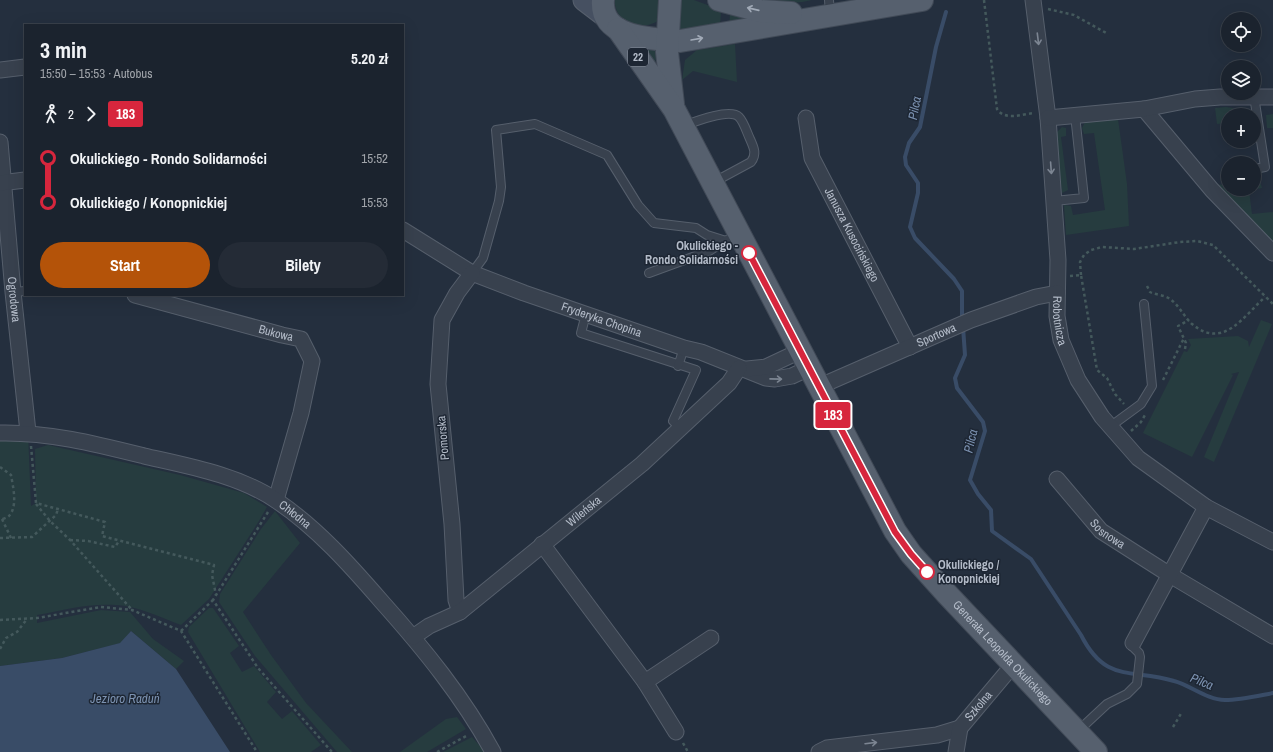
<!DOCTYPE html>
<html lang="pl">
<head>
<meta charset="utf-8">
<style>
	:root { --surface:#1b232e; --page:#242b36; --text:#f1f3f6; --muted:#a0a4aa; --line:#39404a; --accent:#b45309 }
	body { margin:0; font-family:"Archivo Narrow",sans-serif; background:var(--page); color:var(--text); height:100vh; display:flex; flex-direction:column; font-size:15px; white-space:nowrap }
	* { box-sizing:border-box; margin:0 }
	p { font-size:13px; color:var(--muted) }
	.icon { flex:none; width:22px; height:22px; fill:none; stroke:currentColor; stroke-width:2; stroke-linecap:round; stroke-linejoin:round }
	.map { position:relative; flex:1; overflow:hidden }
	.side { position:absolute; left:24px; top:24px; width:380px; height:272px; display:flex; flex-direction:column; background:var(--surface); border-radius:0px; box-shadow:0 4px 16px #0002,0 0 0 1px var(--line) }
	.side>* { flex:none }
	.badge { padding:0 8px; border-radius:3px; font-size:14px; line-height:26px }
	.buttons { position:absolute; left:1221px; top:12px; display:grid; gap:8px }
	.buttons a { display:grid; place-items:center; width:40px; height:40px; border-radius:50%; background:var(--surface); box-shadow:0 4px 16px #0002,0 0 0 1px var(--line); font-size:20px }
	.map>.badge { position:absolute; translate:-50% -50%; box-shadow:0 0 0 2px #fff }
	.legs { display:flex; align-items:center; gap:6px; height:44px; padding:0 16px; font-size:13px }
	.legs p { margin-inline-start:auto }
	.headline { display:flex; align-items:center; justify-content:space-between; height:68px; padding:0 16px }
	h1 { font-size:22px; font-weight:800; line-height:30px }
	.primary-button { display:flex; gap:8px; margin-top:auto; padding:8px 16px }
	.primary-button a { flex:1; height:46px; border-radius:24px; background:var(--accent); color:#fff; font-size:16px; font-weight:800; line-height:46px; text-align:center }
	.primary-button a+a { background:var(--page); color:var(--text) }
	ul { padding:0 16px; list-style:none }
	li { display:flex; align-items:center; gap:14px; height:44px; font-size:15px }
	li i { display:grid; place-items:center; width:6px; height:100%; margin:0 5px; background:currentColor }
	li i::after { content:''; width:10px; height:10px; margin:-5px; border:3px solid; border-radius:50%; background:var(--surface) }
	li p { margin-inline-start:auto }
	li:first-child i { background:linear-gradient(#0000 50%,currentColor 0) }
	li:last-child i { background:linear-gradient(currentColor 50%,#0000 0) }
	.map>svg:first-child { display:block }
	.green { fill:#263c3f }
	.water { fill:#394c67 }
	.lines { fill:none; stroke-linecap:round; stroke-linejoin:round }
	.stream { stroke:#394c67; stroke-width:4 }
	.lane-casing { stroke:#565f6c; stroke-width:10 }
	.street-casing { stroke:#565f6c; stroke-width:17 }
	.secondary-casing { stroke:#565f6c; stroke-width:23 }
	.primary-casing { stroke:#414a57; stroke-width:24 }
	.path { stroke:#44595c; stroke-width:2.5; stroke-dasharray:3 3; stroke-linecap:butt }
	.lane { stroke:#38414e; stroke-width:8 }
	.street { stroke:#38414e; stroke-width:15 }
	.secondary { stroke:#465061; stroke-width:21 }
	.primary { stroke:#56606e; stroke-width:22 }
	.oneway { stroke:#a1aab7 }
	.oneway2 { stroke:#7c8592 }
	.line-1-casing { stroke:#fff; stroke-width:9 }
	.line-1 { stroke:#d7263d; stroke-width:6 }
	.stop-1-dot { fill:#fff; stroke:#d7263d; stroke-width:2 }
	.labels { text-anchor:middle; stroke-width:3; stroke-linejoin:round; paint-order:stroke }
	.shield { fill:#1d2633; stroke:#878f9c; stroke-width:1 }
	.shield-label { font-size:11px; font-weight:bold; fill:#b4bcc9 }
	.street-label { font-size:12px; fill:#b4bcc9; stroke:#1d2633 }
	.stop-label { font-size:12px; font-weight:bold; fill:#b4bcc9; stroke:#1d2633; text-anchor:end }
	.water-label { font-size:13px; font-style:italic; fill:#7c92b1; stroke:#1d2633 }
</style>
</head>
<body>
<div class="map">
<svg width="1273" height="752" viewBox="0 0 1273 752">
	<rect width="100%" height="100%" fill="#242f3e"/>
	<g class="green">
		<path d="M614,0H662L658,21C637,32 617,24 614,0Z"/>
		<path d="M678,0H694L721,10L720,29L678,35Z"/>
		<path d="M744,0H812C790,5 767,5 744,0Z"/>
		<path d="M730,14L753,21L729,27Z"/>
		<path d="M735,44L737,82L693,71L682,80L685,60L697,50Z"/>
		<path d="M638,47L656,50L655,70Z"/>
		<path d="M1226,107L1233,108L1243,115H1228V123L1217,124L1215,108Z"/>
		<path d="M1273,114V128H1267L1266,115Z"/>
		<path d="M1118,119L1127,184L1129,226L1066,235L1064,205L1071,206L1073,215L1105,210L1094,133L1084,134L1082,128L1085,122Z"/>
		<path d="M1062,127L1066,128V136L1061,137L1068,190L1062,193L1056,133Z"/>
		<path d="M1260,181L1262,188L1249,190L1252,214L1273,212V242L1215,185L1228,184V189H1254V182Z"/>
		<path d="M1261,320L1272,324L1214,462L1204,457L1239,372L1231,374L1233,375L1192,457L1143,433L1184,351L1187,352L1191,345L1188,339L1238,336L1248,341L1249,347Z"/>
		<path d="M28,432L31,506L36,503L35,449L48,445L180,475L244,493L267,507L259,521L209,599L181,625C160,617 138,606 116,605C89,603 63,610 37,615V623L101,610L130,612L153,639L184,661L176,669L131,631L121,643L62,658L0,666V433Z"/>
		<path d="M275,511L300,543L243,612L271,655L306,703L352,752H337L255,656L219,602L220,594L261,529Z"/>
		<path d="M209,608H213L239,646L230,653L242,672L254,666L276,692L267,702L282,719L292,711L321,745L311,752H260L188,632L189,627Z"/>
		<path d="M457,717L466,729L427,752H400L446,719Z"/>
		<path d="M472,737L485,752H443Z"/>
	</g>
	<path class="water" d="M131,631L176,669L230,752H0V666L62,658L120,643Z"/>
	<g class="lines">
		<g class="stream">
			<path d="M946,12L936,47L920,127L909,143L905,157L906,165L918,183V193L910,227L915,238L954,279L962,291V320"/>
			<path d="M963,327L965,355L955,378L957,388L983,422L985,431L970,480L978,494L991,510L992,531L1031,559L1081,635C1106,684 1131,668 1174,681C1190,685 1207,700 1225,700C1240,700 1257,696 1273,693"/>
		</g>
		<defs>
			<g id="lane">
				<path d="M829,0L830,14"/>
				<path d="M1254,96L1265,167L1254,169"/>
				<path d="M683,126C694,122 730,108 739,117C744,122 747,133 750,139C754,148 757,154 751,162L714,182"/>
				<path d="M1054,201L1084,198L1075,115"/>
				<path d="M472,273L483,258L499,201L501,187L496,130L535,124L607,155L638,205L654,223L696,228L707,235L726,241"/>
				<path d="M649,273L709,251L727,240"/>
				<path d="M13,292L25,291"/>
				<path d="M586,314L581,333L696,370L673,421L680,428"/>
				<path d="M678,366L684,348"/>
				<path d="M1111,426L1141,404L1152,386L1144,304"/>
				<path d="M1078,731L1107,704L1127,694L1137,684L1140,657L1139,653L1132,646L1133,643"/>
			</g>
			<g id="street">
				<path id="s1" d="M1033,0L1048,118L1058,260L1057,316L1061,340L1078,380L1102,417L1138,458L1206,507L1273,542"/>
				<path d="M0,70L25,67"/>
				<path d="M1144,109L1212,190L1273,253"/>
				<path id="s2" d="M806,118L812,158L910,347"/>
				<path d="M1048,118L1144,109L1195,99L1220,97H1273"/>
				<path id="s3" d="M0,142L13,292L28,432"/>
				<path d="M0,183L25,180"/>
				<path id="s4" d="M403,230L472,273L524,293L684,348L701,352L766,378L775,379L792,376L809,368"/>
				<path id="s5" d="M135,295L282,335L301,339L312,361L301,413L276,500"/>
				<path d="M747,369L766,367L800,351"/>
				<path id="s6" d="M818,387L971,320L1036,297L1057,293"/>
				<path id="s7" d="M0,433C49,432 96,444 144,456C188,466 239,475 277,501C317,528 350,565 382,602C424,649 463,697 493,752"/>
				<path id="s8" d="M1057,479L1101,531L1170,575L1273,636"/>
				<path d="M542,544L645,682L676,732"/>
				<path d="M460,612L456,600L452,524L438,384L442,320L457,293L472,273"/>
				<path id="s9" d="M413,637L429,626L460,612L642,464L729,383L739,368"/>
				<path d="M1133,643L1206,507"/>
				<path d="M645,682L711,638"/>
				<path d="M819,752L827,748L937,735L960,728"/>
				<path id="s10" d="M956,752L960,728L1013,665"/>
			</g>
			<path id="secondary" d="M584,0L605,16"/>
			<g id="primary">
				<path d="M603,0C600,39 653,39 680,41L922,0"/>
				<path d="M670,0L667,52L673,104"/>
				<path d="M719,0L760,11L791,13"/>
				<path id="s11" d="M618,29L674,109L895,531L911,554L946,593L1096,752"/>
			</g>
		</defs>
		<use href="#lane" class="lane-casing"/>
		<use href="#street" class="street-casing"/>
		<use href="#secondary" class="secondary-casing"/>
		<use href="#primary" class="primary-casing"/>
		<g class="path">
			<path d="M984,0L997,109C1004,121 1023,114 1034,113"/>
			<path d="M1048,9L1074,15L1108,34"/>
			<path d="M1081,275L1080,262L1084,255L1091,250L1102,247L1134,249L1180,242L1197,241L1213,245L1273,304"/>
			<path d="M1070,276L1081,275L1097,370L1107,378L1115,394L1124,404"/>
			<path d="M1147,286L1150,292C1156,295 1165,295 1170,299C1179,305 1184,317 1192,324C1223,350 1243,317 1265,297"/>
			<path d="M1185,349L1186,343L1178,326L1189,320"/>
			<path d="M1163,380L1184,338"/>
			<path d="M1131,431L1141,422L1145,415"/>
			<path d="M31,446L36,503L105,522L102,536L214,565L212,575L216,595"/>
			<path d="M0,467L11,475C13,487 18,506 9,516C7,518 2,519 0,520"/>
			<path d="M36,504L50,521L70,540L132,610"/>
			<path d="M268,512L213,600L258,668L332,752"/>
			<path d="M2,519L11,538"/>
			<path d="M0,538L32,537L56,515L58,509"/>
			<path d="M70,540L88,541L115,547L119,541"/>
			<path d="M0,620L37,618L101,607L132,610L181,631L257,752"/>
			<path d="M181,631L213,600"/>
			<path d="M0,649L6,638L17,632L27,619"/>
			<path d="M1173,727L1182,712"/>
			<path d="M683,743L688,752"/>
			<path d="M437,752L468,735"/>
		</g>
		<use href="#lane" class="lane"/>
		<use href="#street" class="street"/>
		<use href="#secondary" class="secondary"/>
		<use href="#primary" class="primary"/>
	</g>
	<defs><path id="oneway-shaft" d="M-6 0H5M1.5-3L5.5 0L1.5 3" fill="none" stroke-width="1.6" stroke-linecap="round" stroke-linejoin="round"/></defs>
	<g class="oneway">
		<use href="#oneway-shaft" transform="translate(753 9) rotate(-167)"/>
		<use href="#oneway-shaft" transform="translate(697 39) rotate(-10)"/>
	</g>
	<g class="oneway2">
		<use href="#oneway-shaft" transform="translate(1038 39) rotate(83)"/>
		<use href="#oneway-shaft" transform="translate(1051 168) rotate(86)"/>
		<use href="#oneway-shaft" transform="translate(776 379) rotate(1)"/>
		<use href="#oneway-shaft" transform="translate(871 743) rotate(-7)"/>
	</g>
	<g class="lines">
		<defs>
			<path id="line-1" d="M749,253L895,532L911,554L927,572"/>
		</defs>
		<use href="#line-1" class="line-1-casing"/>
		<use href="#line-1" class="line-1"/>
	</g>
	<g class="stop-1-dot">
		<circle cx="749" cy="253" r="7"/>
		<circle cx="927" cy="572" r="7"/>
	</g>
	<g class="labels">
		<rect class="shield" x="628" y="48" width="20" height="18" rx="3"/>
		<g class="shield-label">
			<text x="638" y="61">22</text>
		</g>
		<g class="street-label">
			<text dy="4" stroke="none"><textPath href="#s2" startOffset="127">Janusza Kusocińskiego</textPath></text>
			<text dy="4" stroke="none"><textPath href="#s3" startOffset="158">Ogrodowa</textPath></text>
			<text dy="4" stroke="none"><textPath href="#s4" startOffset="219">Fryderyka Chopina</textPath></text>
			<text dy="4" stroke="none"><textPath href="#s1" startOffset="322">Robotnicza</textPath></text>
			<text dy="4" stroke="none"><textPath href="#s5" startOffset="146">Bukowa</textPath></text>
			<text dy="4" stroke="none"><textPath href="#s6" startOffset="129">Sportowa</textPath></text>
			<text transform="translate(443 438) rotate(-95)" y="4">Pomorska</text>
			<text dy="4" stroke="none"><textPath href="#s9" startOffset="213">Wileńska</textPath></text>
			<text dy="4" stroke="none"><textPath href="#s7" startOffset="310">Chłodna</textPath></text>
			<text dy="4" stroke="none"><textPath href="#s8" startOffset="75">Sosnowa</textPath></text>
			<text dy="4" stroke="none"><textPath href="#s11" startOffset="737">Generała Leopolda Okulickiego</textPath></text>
			<text dy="4" stroke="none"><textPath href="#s10" startOffset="53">Szkolna</textPath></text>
		</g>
		<g class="stop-label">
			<text x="738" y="250">Okulickiego -<tspan x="738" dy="14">Rondo Solidarności</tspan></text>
			<text x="938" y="569" text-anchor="start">Okulickiego /<tspan x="938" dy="14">Konopnickiej</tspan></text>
		</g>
		<g class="water-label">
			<text transform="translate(914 108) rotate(-79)" y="5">Pilca</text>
			<text transform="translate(970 441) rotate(-77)" y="5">Pilca</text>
			<text transform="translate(1202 681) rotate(22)" y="5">Pilca</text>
			<text x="125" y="703">Jezioro Raduń</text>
		</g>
	</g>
</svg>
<div class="buttons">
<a><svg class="icon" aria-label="locate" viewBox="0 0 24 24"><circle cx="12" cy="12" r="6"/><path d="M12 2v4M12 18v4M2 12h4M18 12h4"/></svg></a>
<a><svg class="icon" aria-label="layers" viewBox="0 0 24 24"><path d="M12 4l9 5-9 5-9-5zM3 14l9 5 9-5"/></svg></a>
<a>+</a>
<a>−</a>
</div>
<b class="badge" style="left:833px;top:415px;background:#d7263d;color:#fff">183</b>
<section class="side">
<div class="headline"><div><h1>3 min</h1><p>15:50 – 15:53 · Autobus</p></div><b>5.20 zł</b></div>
<div class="legs"><svg class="icon" aria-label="walk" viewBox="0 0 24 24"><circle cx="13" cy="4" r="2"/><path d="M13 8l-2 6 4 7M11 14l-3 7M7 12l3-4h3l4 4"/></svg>2<svg class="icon" aria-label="forward" viewBox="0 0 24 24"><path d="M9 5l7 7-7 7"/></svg><b class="badge" style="background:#d7263d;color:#fff">183</b></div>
<ul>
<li><i style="color:#d7263d"></i><b>Okulickiego - Rondo Solidarności</b><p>15:52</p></li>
<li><i style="color:#d7263d"></i><b>Okulickiego / Konopnickiej</b><p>15:53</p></li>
</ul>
<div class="primary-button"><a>Start</a><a>Bilety</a></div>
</section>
</div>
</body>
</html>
